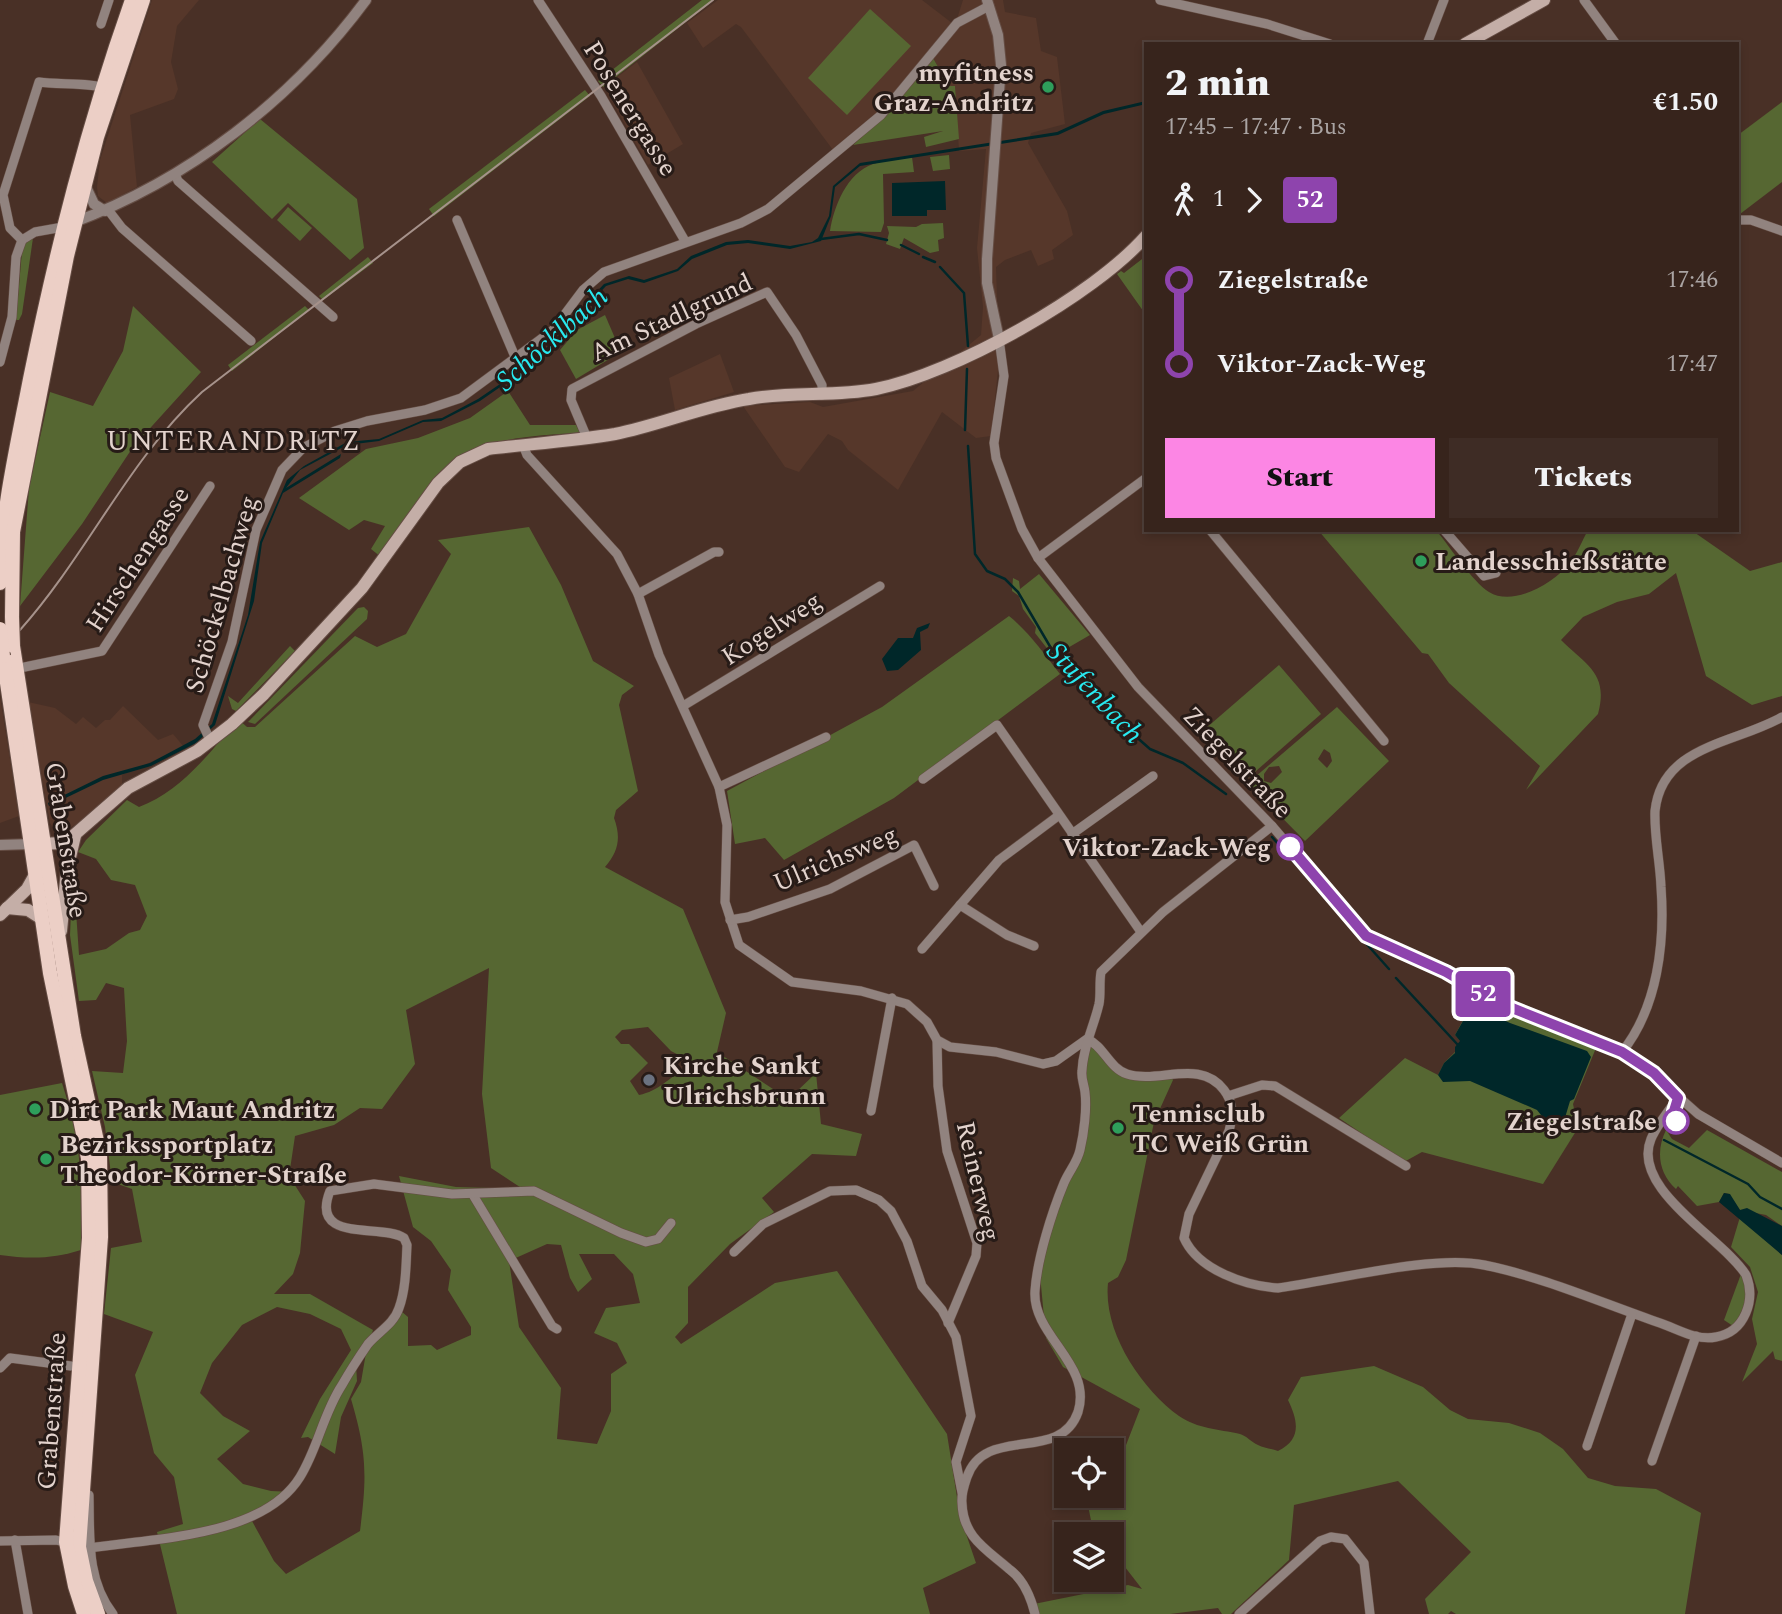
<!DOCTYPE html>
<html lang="en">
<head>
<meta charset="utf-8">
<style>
	:root { --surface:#37241c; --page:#3e2c25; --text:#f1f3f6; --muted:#aaa4a3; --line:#51413b; --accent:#fc86e4 }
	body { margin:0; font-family:Spectral,serif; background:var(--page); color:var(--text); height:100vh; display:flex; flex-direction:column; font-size:26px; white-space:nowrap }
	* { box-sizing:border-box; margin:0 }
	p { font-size:23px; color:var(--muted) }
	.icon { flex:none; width:38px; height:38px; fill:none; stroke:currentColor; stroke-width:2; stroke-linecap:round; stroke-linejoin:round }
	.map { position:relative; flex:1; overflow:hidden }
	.sheet { position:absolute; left:1144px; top:42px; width:595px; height:490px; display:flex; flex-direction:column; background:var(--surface); border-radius:0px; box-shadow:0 4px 10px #0003,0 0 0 2px var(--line) }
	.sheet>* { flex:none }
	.badge { padding:0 14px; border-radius:5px; font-size:24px; line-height:46px }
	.fabs { position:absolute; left:1054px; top:1438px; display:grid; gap:14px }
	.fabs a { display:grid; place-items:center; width:70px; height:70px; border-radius:0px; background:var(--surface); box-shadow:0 4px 10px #0003,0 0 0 2px var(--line); font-size:35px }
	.map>.badge { position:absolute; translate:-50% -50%; box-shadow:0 0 0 4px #fff }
	.legs { display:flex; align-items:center; gap:10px; height:77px; padding:0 21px; font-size:23px }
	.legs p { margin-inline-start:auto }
	.head { display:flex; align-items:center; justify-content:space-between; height:119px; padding:0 21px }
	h1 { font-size:38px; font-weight:800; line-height:52px }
	.primary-button { display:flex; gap:14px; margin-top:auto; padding:14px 21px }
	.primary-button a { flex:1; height:80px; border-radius:0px; background:var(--accent); color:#111; font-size:28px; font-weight:800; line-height:80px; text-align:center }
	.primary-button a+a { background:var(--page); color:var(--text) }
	ul { padding:0 21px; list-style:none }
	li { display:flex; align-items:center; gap:24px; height:84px; font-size:26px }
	li i { display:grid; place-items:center; width:10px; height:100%; margin:0 9px; background:currentColor }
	li i::after { content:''; width:18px; height:18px; margin:-9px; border:5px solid; border-radius:50%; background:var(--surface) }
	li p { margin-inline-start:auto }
	li:first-child i { background:linear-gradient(#0000 50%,currentColor 0) }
	li:last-child i { background:linear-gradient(currentColor 50%,#0000 0) }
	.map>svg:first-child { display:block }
	.built { fill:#56372a }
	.green { fill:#566732; fill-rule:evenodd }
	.water { fill:#002729 }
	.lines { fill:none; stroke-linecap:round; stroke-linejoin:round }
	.stream { stroke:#002729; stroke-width:2.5 }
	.minor-casing { stroke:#654d44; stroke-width:10 }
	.tertiary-casing { stroke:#654d44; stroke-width:12 }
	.secondary-casing { stroke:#654d44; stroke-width:14 }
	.primary-casing { stroke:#654d44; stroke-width:16 }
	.minor { stroke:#91837f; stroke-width:9 }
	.tertiary { stroke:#91837f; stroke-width:10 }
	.secondary { stroke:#c4aea7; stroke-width:12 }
	.primary { stroke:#eccfc6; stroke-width:14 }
	.tram { stroke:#a6928b; stroke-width:2 }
	.primary-bridge-casing { stroke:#654d44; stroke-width:16; stroke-linecap:butt }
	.primary-bridge { stroke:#eccfc6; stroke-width:14 }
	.line-1-casing { stroke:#fff; stroke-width:16 }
	.line-1 { stroke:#8e44ad; stroke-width:10 }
	.leisure-dot { fill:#2e9e5b; stroke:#271b17; stroke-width:2.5 }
	.stop-1-dot { fill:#fff; stroke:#8e44ad; stroke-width:3.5 }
	.worship-dot { fill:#6b7280; stroke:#271b17; stroke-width:2.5 }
	.labels { text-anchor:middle; stroke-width:6; stroke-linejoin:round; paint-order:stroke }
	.poi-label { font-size:26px; font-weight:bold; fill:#e3d3cd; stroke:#271b17; text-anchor:start }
	.street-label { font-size:26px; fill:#e3d3cd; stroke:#271b17 }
	.stop-label { font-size:26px; font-weight:bold; fill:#e3d3cd; stroke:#271b17; text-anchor:end }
	.water-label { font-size:28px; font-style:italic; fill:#28e9f0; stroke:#271b17 }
	.neighbourhood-label { font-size:28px; letter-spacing:2px; fill:#e3d3cd; stroke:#271b17 }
</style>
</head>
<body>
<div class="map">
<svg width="1782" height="1614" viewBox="0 0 1782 1614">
	<rect width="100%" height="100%" fill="#493026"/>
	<g class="built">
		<path d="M152,0H199L177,26L171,62L178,89L174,99L130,115L137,187L107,203L98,196L97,187L100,160Z"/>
		<path d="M718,0H922L952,23L881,109L833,150L741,27L736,24L703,48L687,23Z"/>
		<path d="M963,0H1003L1005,12L1036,18L1041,51L1057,57L1065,124L1031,133L1028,143L1067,211L1073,235L1052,250L1054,259L1038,266L1031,250L1005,260L996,267L999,361L991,436L976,438L942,412L898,490L848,450L842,441L828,434L799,472L785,467L743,406L810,402L823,407L913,391L981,335L983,307L977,248L986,149L959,151L955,87L949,86L933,58L956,22Z"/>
		<path d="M637,62L683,144L648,165L604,87Z"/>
		<path d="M720,354L734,392L675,410L669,378Z"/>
		<path d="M0,696L19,816L0,823Z"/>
		<path d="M28,702L55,708L76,724L83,717L96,728L105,720H110L123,706L158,740L173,734L184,747L122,775V785L78,823L58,835L50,823Z"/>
	</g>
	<g class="green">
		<path d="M702,0H714L603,87L598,81Z"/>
		<path d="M870,9L911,46L847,115L808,78Z"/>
		<path d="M933,58L949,86H955L959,139L926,147L924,137L943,131L853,145L874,126Z"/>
		<path d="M585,90L590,96L434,216L429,209Z"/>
		<path d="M1782,102V182L1740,214L1738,135Z"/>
		<path d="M260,119L357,199L364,248L350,260L288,203L272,219L212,162Z"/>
		<path d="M949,155L950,169L933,171L930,157Z"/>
		<path d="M912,157L914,172L883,174L884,223L881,232L830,231C834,206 847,173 873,164C885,160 900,159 912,157Z"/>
		<path d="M288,207L312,228L300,241L277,220Z"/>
		<path d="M943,223L944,238L938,240L939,251L930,253L904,238L900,249L886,244L889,233L887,226L916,227L922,224Z"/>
		<path d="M33,238L22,314L19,320H16L22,251L25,243Z"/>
		<path d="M1146,256V315L1117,274L1121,271L1124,273Z"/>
		<path d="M368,257L373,263L323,300L319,296Z"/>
		<path d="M133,306L201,372L133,447L82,524L20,606L29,488L50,392L93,406L123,351Z"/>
		<path d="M305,306L309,310L232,371L228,365Z"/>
		<path d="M605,315L621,352L576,379L560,350L577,330Z"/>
		<path d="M508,391L530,425H576L580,433C458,438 444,456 381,557L371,549L385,526L364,520L349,530L299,498L366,449L418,438L470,418Z"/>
		<path d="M529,527L561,585L593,661L634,686L622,695L619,705L638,791L616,810L614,818C621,837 619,851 605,867L683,909L726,1013L717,1052L776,1091L794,1094L816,1073L821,1124L862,1134L856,1156L812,1154L762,1198L774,1212L730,1244L688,1287V1323L675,1337L681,1344L775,1283L837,1271L947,1434L960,1516L976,1563L923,1588L930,1614H177L157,1532L183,1524L174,1477L154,1453L135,1375L153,1332L104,1314L111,1248L142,1242L132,1189L112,1182L105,1127L92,1071L123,1073L127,1041L124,988L106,983L96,1000L79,1001L70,935L73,867L79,955L106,949L129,933L140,930L147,916L135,885L111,880L96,859L78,852L86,840L127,800L139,807C180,792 211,752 238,719L247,727H255L355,636L377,647L406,634L451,554L438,540ZM489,968L482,1094L491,1168L523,1189L456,1187L399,1176L413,1227L431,1241L451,1270L448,1290L471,1327V1335L437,1350L431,1345L408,1346V1317L401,1311L369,1342L373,1330L310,1294H274L293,1274L300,1253L305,1201L289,1176L295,1136L334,1125L360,1108L382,1109L415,1064L406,1010ZM648,1027L671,1051L688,1060L685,1069C668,1078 659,1091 639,1095L630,1081L648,1063L629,1044H621L615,1037L622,1030ZM547,1244L561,1245L570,1278L578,1292L592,1279L579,1254H614L633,1274L640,1303L606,1308L594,1333L617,1343L627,1363L611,1374V1411L597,1444L557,1439L561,1388L519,1327L509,1261ZM277,1307L310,1314L341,1329L351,1350L320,1399L301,1438L308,1437L335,1454L341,1417L357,1381L356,1364L367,1347L361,1382L351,1399C367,1453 367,1476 360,1531L286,1574L274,1561L252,1521L293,1492L271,1491L243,1484L217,1459L250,1431L223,1416L200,1393L212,1363L242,1325Z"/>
		<path d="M1318,530H1436C1450,547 1472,581 1489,592C1513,607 1553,584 1570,563C1577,554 1582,541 1588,530H1691L1750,571L1782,562V696L1752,705L1706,676L1676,573L1649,594L1617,602L1583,617L1561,640C1586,665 1609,673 1598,714L1526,790L1540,766L1449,683L1428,654L1422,653Z"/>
		<path d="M1039,574L1090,635L1059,653L1066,661L1064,670L1035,633L1036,627L1023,609L1019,596L1012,591L1013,578L1019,581L1020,589Z"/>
		<path d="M364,607L368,611L367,619L255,724L248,722L358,608Z"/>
		<path d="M1009,616C1029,632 1044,654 1060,674L894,798L784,860L765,838L735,844L727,791L882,707Z"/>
		<path d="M290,646L295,651L236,711L232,709L228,696L238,703Z"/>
		<path d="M1279,665L1321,714L1248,778L1205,729Z"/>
		<path d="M1337,707L1389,761L1305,841L1248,783ZM1324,749L1330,753L1332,761L1327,768L1318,759ZM1279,766L1282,772L1271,783L1264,781V774L1269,767Z"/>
		<path d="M1475,998L1522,1020L1596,1048L1573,1104L1578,1128L1543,1184L1422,1152L1404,1162L1339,1118L1405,1058L1438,1075L1444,1063L1463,1044L1455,1035Z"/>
		<path d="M1087,1039L1122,1072L1170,1074L1173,1080L1154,1122L1126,1260L1118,1277L1108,1283C1103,1332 1141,1388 1179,1416C1198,1429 1218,1429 1240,1434C1247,1436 1251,1442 1258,1445C1264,1448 1272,1449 1278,1451C1302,1439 1298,1421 1288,1400L1301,1377L1374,1366L1423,1387L1450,1410L1468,1419L1509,1423L1540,1433L1563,1449L1588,1478L1615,1486L1656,1489L1701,1513L1685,1614H1456L1451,1611L1448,1614H1429L1425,1599L1471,1552L1398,1481L1294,1505L1289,1560L1231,1614H1222L1218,1608L1170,1614H1039L1034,1604L1128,1585L1142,1589L1111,1549V1535H1097L1093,1530L1086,1496H1111V1475L1116,1471L1140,1409L1063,1367L1046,1338L1038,1254L1080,1150Z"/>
		<path d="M62,1083C82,1145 83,1185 81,1250C53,1259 29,1259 0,1255V1095Z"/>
		<path d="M1666,1130L1672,1139L1689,1148L1707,1130L1782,1172V1226L1766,1215L1740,1210L1729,1194L1724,1193L1719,1202L1697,1206L1678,1186L1676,1189C1658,1173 1656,1150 1666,1130Z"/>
		<path d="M1740,1217L1782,1255V1361L1775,1359L1773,1351L1742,1382L1757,1344L1752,1319L1758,1292L1750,1267L1731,1247Z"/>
		<path d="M1741,1274C1749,1295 1746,1308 1733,1326L1724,1320Z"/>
	</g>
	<g class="water">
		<path d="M1146,101V104L1104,114L1058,135L860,166L835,187L831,216L821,241L790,249L748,243L727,245L692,259L678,271L644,283L628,279L606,286L591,302L576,324L529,367L480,401L441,421L423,422L379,441L347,445L300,470L286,488L341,454L340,458L283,493L262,543L254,601L215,725L196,743L151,766L103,780L49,806L48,803L103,776L150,763L195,739L212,724L248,615L260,542L287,480L304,466L347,442L379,439L423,420L442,418L478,399L528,365L574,323L589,300L604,284L629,276L644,280L677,269L691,256L726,242L748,240L790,246L812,242L818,238L829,216L833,186L860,163L1057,132L1103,111Z"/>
		<path d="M945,181L946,210H927V216H892V183Z"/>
		<path d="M930,623L928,628L920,632L921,650L898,670L887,671L882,659L898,638H913L917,628Z"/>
		<path d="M1472,1005L1510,1023L1587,1051L1591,1057L1574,1099L1570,1101L1564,1121L1545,1120L1537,1110L1470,1081L1443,1082L1438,1075L1444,1063L1455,1053V1047L1460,1041L1455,1035Z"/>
		<path d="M1724,1193L1730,1194L1740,1210L1747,1208L1782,1226V1255L1719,1202Z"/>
	</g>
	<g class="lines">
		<g class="stream">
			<path d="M821,239L859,234L887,240"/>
			<path d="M901,245L919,254"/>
			<path d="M923,257L935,262"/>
			<path d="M940,267L964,293L968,346"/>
			<path d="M965,430L967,369"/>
			<path d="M968,446L975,554L987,571L1005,579L1018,592L1058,660L1116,719L1150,749L1183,763L1226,794"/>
			<path d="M1272,837L1302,871"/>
			<path d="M1312,883L1389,969"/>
			<path d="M1396,978L1458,1045"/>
			<path d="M1664,1140L1748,1184L1760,1197L1782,1209"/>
		</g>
		<defs>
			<g id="minor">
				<path d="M538,0L601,96L685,241"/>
				<path d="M1160,0L1267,24L1330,44"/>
				<path d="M1584,0L1616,44"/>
				<path d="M101,24L109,0"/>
				<path d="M1427,44L1444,0"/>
				<path d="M175,174L178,181L333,317"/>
				<path d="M109,211L122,228L251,341"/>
				<path d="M457,220L516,359"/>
				<path d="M1738,220H1751L1782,231"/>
				<path d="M22,240L10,228L3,195L39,82C58,85 92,82 108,89"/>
				<path d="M22,240L35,232L63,227"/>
				<path d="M999,339L1004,376L994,443L996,458L1022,529L1038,558L1138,687L1272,826L1366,936L1446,972L1497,1002L1636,1059L1698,1114L1782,1163"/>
				<path d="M0,362L12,317L16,257L22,240"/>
				<path d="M587,438L571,400L572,389L696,324L767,292L796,335L822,385V395"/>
				<path d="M523,445L527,455L617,554L638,594L659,655L719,787L727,825L725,902L739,945L792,982L861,991L907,1004L927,1022L937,1040L950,1047L996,1052L1043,1064L1056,1061L1087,1039C1104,1046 1109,1068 1127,1074C1159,1084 1200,1058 1224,1090C1234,1103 1233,1116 1229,1131L1189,1214L1184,1238C1198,1270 1246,1286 1278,1288C1332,1281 1434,1254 1484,1265C1543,1277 1602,1303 1660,1323C1678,1329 1696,1341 1716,1337C1745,1332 1756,1300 1746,1275C1724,1239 1630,1189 1651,1139C1657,1125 1669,1110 1678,1098"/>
				<path d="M1210,530L1384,741"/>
				<path d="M1444,530L1484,576L1496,573"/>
				<path d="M1038,558L1146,478"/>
				<path d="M638,594L714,552H719"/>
				<path d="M15,669L102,651L210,486"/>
				<path d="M683,706L880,586"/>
				<path d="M211,742L203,725L232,642L256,530L282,470L303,448L335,431L367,421L425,410L461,398L553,330L583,290L604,272L741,223L768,209L881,115L957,23L989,6"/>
				<path d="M923,779L997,725L1141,932"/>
				<path d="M719,787L826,737"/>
				<path d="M1072,834L1153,776"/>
				<path d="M960,905L1007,935L1034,946"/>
				<path d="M730,920L748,917L830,889L914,845L934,886"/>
				<path d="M922,949L999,860L1058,816"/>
				<path d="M937,1040L938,1086L947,1151L977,1243L976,1256L948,1323"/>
				<path d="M1622,1052C1658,1007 1665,942 1661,887C1660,861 1654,836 1655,811C1662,745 1735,744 1782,717"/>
				<path d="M1228,1096L1262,1085L1275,1086L1406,1166"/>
				<path d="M871,1111L892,998"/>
				<path d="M473,1195L552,1326L557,1329"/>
				<path d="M734,1252L763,1224L830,1191L856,1190L879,1200L891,1211L907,1241L922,1286L942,1310L956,1337L971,1416L956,1462L962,1493"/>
				<path d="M0,1368L10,1358L71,1366"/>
				<path d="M1587,1446L1632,1314"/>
				<path d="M1652,1461L1696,1336"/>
				<path d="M89,1495C90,1536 86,1580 113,1614"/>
				<path d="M15,1540L28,1614"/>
				<path d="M0,1541L56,1540L68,1543"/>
				<path d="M90,1548C155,1538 263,1537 300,1477C318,1448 323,1414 342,1385C350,1371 359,1357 368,1344C378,1332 394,1324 399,1308C406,1289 406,1265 407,1245L404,1238C382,1223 309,1244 330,1191L374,1184L452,1194L534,1191L621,1233L646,1242L658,1239L671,1223"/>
				<path d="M1035,1614C1031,1598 1023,1579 1009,1569C986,1549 963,1537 962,1503C961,1494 964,1486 967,1477C985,1424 1060,1464 1078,1412C1093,1364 1032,1336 1035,1291C1037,1259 1052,1212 1064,1183C1069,1171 1077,1163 1080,1150C1084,1133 1087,1109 1085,1092C1084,1084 1081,1078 1082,1071C1083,1047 1094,1026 1099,1004C1101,994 1099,983 1101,972L1163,912L1272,826"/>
				<path d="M1239,1614L1320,1541L1331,1537L1345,1539L1364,1563L1370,1614"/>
			</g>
			<g id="tertiary">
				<path d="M987,0L998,35L1001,65L987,259V283L999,339"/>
				<path d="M86,187L94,204L105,211"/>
				<path d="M72,223C188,180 292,100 366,0"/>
				<path d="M0,845L32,844"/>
			</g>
			<g id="secondary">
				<path d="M1465,44L1544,0"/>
				<path d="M36,844L65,843L128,788L197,751L232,724L264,694L362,588L438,483L460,462L488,449C530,444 573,441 615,434C660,425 703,406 749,399C791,391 834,397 876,389C955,373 1093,296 1146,236"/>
				<path d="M7,908L28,910L42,919"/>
				<path d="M0,915L27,889L36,873"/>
				<path d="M61,931L67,870L75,836"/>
			</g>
			<g id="primary">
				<path d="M0,583C1,513 17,447 30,379C57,247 87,127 132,0"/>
				<path d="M12,617L13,532L67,256L97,137L143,0"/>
				<path d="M13,646L74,1036L100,1155L101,1237L79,1547L86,1581L98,1614"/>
				<path d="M3,656L50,973L88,1158L89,1238L66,1542L75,1586L84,1614"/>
			</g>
		</defs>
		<use href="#minor" class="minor-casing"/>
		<use href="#tertiary" class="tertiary-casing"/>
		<use href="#secondary" class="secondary-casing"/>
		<use href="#primary" class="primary-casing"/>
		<use href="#minor" class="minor"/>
		<use href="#tertiary" class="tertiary"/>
		<use href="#secondary" class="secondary"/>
		<use href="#primary" class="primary"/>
		<path class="tram" d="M20,630C87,555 128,460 202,392L713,0"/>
		<defs>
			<g id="primary-bridge">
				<path d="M12,617L13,646"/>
				<path d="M0,629L3,656"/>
			</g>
		</defs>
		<use href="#primary-bridge" class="primary-bridge-casing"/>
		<use href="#primary-bridge" class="primary-bridge"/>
	</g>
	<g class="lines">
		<defs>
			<path id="line-1" d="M1290,847L1366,936L1446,972L1497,1002L1622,1052L1654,1073L1678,1098L1674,1111L1676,1121"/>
		</defs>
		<use href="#line-1" class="line-1-casing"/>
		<use href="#line-1" class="line-1"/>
	</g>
	<g class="leisure-dot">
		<circle cx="1048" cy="87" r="7"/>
		<circle cx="1421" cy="561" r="7"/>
		<circle cx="35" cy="1109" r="7"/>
		<circle cx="1118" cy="1128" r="7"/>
		<circle cx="46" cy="1159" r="7"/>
	</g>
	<g class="stop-1-dot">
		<circle cx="1290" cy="847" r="12"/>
		<circle cx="1676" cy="1121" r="12"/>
	</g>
	<circle class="worship-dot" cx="649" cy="1080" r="7"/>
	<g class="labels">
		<g class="poi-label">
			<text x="1034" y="81" text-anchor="end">myfitness<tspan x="1034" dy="30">Graz-Andritz</tspan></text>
			<text x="1435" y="570">Landesschießstätte</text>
			<text x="663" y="1074">Kirche Sankt<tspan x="663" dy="30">Ulrichsbrunn</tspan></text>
			<text x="49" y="1118">Dirt Park Maut Andritz</text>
			<text x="1132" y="1122">Tennisclub<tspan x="1132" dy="30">TC Weiß Grün</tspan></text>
			<text x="60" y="1153">Bezirkssportplatz<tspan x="60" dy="30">Theodor-Körner-Straße</tspan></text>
		</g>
		<g class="street-label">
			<text transform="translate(631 108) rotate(58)" y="9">Posenergasse</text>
			<text transform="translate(671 317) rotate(-25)" y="9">Am Stadlgrund</text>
			<text transform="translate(137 559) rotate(-57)" y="9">Hirschengasse</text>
			<text transform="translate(221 594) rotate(-74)" y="9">Schöckelbachweg</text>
			<text transform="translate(771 628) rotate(-33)" y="9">Kogelweg</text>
			<text transform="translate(1238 762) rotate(46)" y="9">Ziegelstraße</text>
			<text transform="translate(67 840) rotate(81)" y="9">Grabenstraße</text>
			<text transform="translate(835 858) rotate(-23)" y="9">Ulrichsweg</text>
			<text transform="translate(979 1181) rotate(77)" y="9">Reinerweg</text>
			<text transform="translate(51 1411) rotate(-86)" y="9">Grabenstraße</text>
		</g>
		<g class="stop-label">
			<text x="1271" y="856">Viktor-Zack-Weg</text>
			<text x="1657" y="1130">Ziegelstraße</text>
		</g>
		<g class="water-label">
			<text transform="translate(551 338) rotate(-42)" y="10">Schöcklbach</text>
			<text transform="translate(1096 692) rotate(47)" y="10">Stufenbach</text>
		</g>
		<g class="neighbourhood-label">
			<text x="234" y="450">UNTERANDRITZ</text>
		</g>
	</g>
</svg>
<div class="fabs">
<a><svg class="icon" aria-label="locate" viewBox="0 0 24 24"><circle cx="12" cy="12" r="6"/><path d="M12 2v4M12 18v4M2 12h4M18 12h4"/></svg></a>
<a><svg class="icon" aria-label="layers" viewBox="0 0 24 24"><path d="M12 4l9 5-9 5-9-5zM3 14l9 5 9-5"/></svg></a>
</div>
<b class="badge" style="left:1483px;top:994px;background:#8e44ad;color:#fff">52</b>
<section class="sheet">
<div class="head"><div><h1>2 min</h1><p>17:45 – 17:47 · Bus</p></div><b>€1.50</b></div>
<div class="legs"><svg class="icon" aria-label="walk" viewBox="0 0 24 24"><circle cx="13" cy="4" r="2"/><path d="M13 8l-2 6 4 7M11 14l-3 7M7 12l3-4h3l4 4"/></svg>1<svg class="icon" aria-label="forward" viewBox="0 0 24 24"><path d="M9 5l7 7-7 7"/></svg><b class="badge" style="background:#8e44ad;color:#fff">52</b></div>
<ul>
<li><i style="color:#8e44ad"></i><b>Ziegelstraße</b><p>17:46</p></li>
<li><i style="color:#8e44ad"></i><b>Viktor-Zack-Weg</b><p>17:47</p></li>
</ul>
<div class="primary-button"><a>Start</a><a>Tickets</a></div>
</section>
</div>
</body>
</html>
